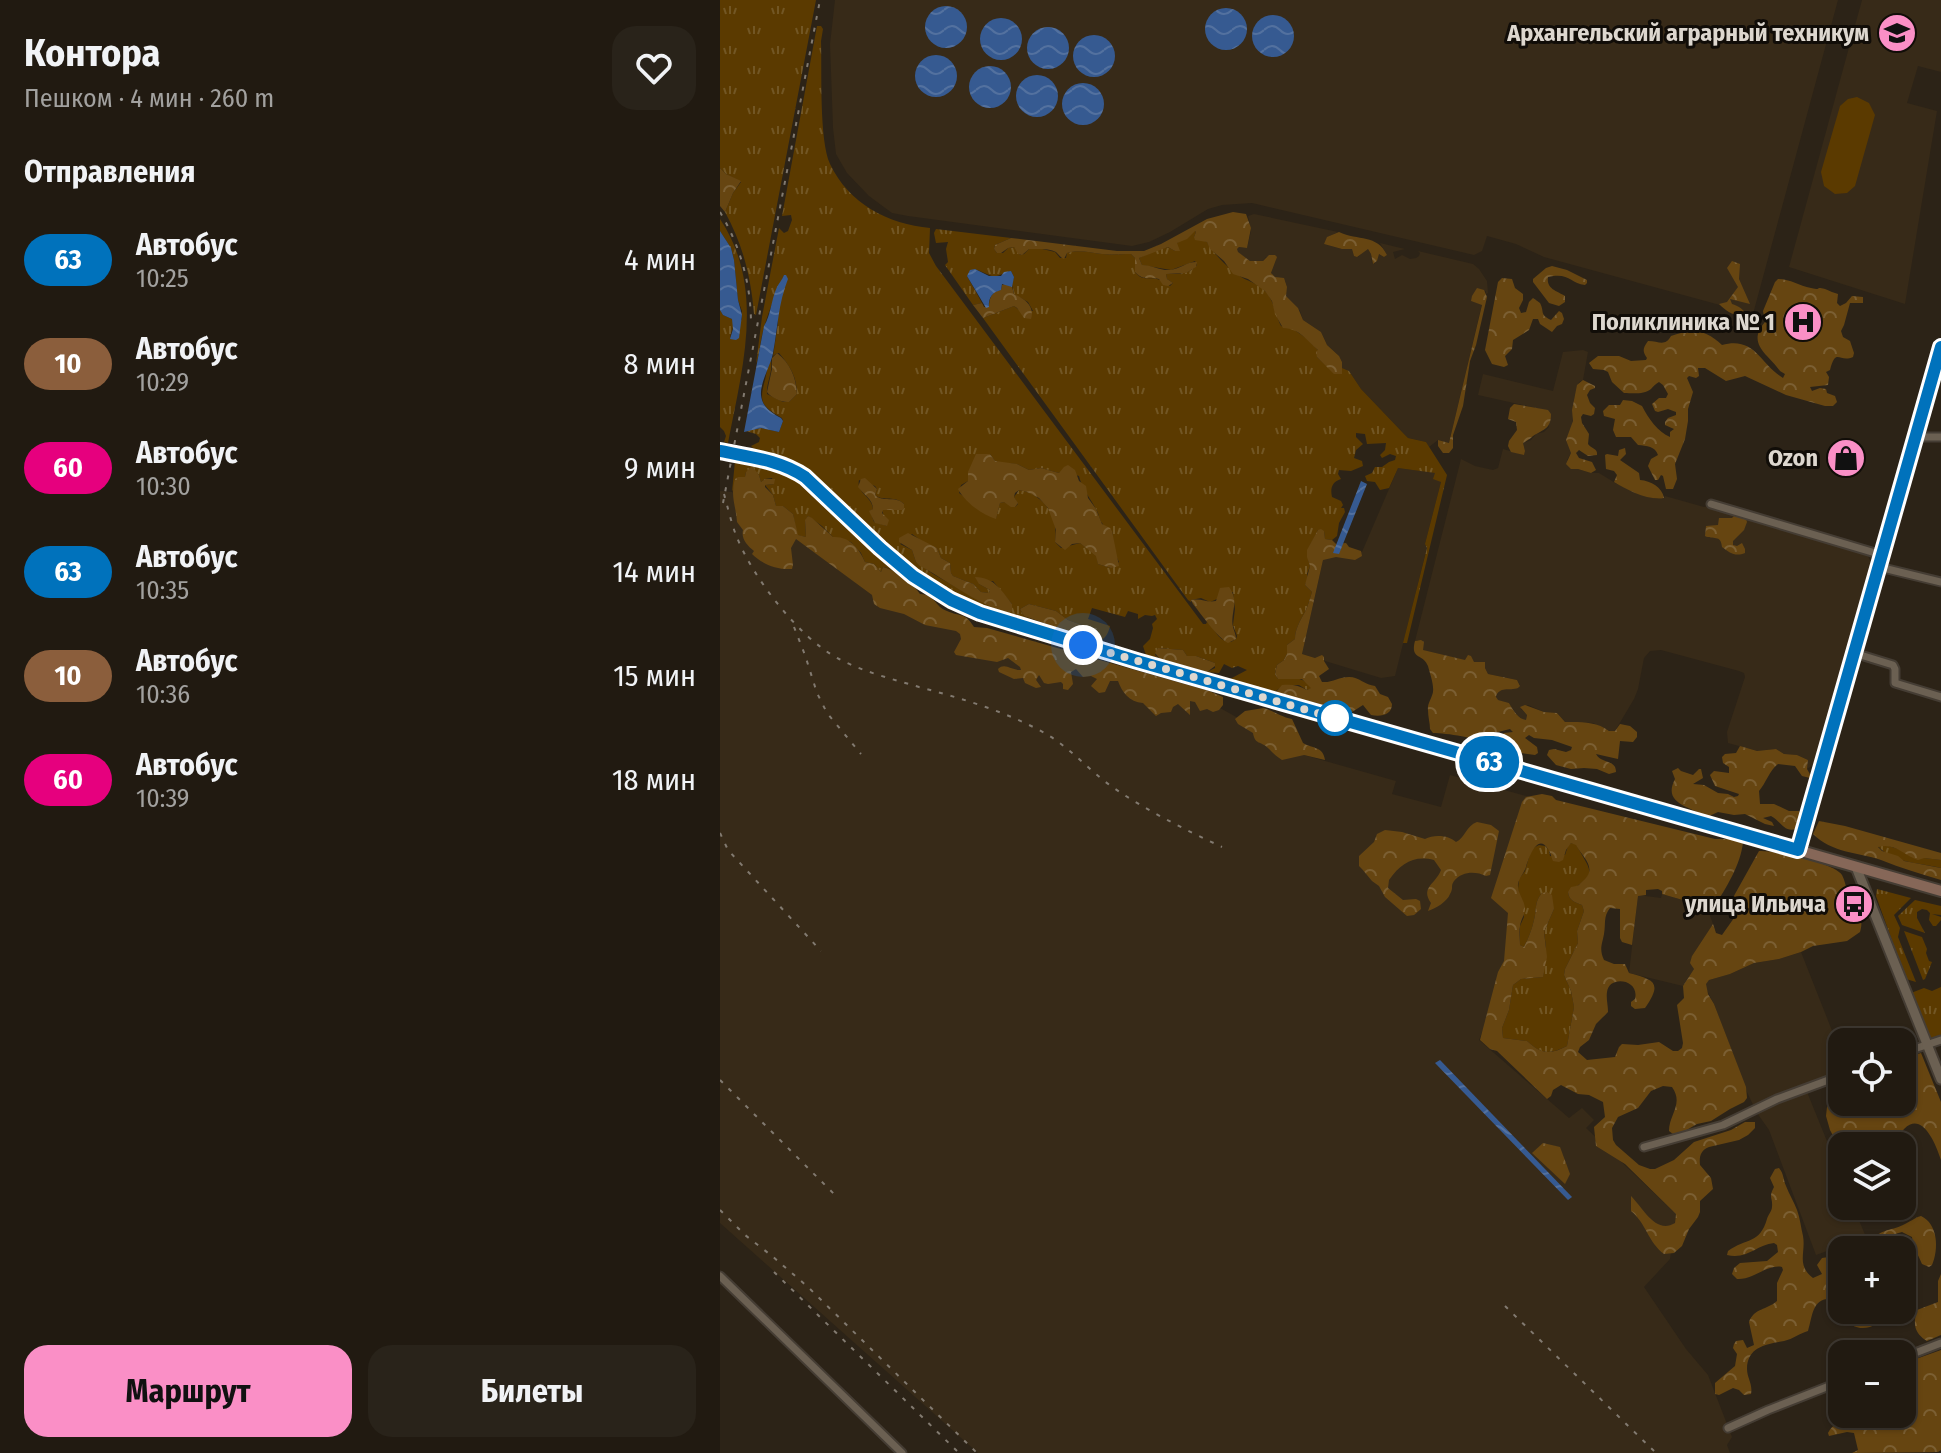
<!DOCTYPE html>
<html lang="ru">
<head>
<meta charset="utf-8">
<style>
	:root { --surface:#211a11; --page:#29231a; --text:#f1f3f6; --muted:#a2a19f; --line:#3e3831; --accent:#fa8fc6 }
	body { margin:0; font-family:"Fira Sans Condensed",sans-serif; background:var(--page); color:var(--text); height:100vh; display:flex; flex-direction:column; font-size:30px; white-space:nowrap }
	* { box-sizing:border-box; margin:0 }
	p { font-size:26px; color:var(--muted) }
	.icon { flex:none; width:44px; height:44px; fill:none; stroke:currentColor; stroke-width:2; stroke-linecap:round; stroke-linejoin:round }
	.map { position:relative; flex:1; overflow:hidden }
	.panel { display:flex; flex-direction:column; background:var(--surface); width:720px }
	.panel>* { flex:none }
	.badge { padding:0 16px; border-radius:26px; font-size:28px; line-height:52px }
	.fabs { position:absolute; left:1108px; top:1028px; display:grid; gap:16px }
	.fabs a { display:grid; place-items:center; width:88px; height:88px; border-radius:16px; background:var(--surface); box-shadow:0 2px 6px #0004,0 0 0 2px var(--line); font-size:40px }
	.you { position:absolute; width:40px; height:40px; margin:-20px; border:6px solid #fff; border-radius:50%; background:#1a73e8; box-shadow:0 0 0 12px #1a73e833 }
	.map>.badge { position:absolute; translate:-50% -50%; box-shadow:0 0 0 4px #fff }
	h2 { padding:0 24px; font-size:30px; line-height:72px }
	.round { display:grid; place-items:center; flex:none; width:84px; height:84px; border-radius:24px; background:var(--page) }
	.overview { display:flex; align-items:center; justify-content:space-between; height:136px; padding:0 24px }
	h1 { font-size:38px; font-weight:700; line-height:60px }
	.button { display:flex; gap:16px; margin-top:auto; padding:16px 24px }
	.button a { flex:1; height:92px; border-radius:24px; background:var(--accent); color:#111; font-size:32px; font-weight:700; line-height:92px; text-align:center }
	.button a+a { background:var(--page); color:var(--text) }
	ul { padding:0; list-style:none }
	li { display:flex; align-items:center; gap:24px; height:104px; padding:0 24px }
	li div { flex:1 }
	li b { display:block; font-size:30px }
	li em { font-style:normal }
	li .badge { min-width:88px; font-weight:700; text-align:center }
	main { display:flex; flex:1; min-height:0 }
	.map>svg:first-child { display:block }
	.built { fill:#372a18 }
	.grass { fill:url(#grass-tufts); fill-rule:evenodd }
	.forest { fill:url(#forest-crowns); fill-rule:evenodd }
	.pitch { fill:#5b3a00 }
	.water { fill:url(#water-waves) }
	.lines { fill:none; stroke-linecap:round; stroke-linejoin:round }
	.minor-casing { stroke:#453d34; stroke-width:11 }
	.tertiary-casing { stroke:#453d34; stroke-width:13 }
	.secondary-casing { stroke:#453d34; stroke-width:14 }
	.minor { stroke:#6b6052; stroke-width:7 }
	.tertiary { stroke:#6b6052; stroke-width:9 }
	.secondary { stroke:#866758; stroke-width:10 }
	.rail { stroke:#827a70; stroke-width:2; stroke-dasharray:4 8; stroke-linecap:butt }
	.secondary-bridge-casing { stroke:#453d34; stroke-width:14; stroke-linecap:butt }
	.secondary-bridge { stroke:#866758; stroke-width:10 }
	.line-casing { stroke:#fff; stroke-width:18 }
	.line { stroke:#0072bc; stroke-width:12 }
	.walk { stroke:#ddd7cf; stroke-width:8; stroke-dasharray:0 14.4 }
	.stop-dot { fill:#fff; stroke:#0072bc; stroke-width:4 }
	.labels { text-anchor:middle; stroke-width:6; stroke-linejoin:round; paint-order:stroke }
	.poi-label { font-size:24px; font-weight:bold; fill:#ddd7cf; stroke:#110d08; text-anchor:end }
</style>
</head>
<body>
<main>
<section class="panel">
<div class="overview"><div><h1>Контора</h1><p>Пешком · 4 мин · 260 m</p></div><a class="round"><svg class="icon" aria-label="heart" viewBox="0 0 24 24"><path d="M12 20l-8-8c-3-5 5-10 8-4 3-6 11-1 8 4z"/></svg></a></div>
<h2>Отправления</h2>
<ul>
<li><span class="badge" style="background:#0072bc;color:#fff">63</span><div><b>Автобус</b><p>10:25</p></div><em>4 мин</em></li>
<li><span class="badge" style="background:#8b5e3c;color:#fff">10</span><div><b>Автобус</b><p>10:29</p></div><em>8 мин</em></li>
<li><span class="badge" style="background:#e6007e;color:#fff">60</span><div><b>Автобус</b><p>10:30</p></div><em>9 мин</em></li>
<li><span class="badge" style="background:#0072bc;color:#fff">63</span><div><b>Автобус</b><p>10:35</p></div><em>14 мин</em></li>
<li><span class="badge" style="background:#8b5e3c;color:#fff">10</span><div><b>Автобус</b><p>10:36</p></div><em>15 мин</em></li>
<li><span class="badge" style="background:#e6007e;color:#fff">60</span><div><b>Автобус</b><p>10:39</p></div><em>18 мин</em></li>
</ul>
<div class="button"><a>Маршрут</a><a>Билеты</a></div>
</section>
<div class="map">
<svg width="1221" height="1453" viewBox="0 0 1221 1453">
	<defs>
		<pattern id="grass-tufts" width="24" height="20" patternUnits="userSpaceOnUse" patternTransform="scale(2)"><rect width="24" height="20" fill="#5b3a00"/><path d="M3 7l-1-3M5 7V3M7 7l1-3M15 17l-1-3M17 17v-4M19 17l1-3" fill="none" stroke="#725624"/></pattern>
		<pattern id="forest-crowns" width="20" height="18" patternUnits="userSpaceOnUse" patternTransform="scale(2)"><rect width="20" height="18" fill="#664511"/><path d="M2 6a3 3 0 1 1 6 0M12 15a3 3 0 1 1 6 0" fill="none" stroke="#7b5f33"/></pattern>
		<pattern id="water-waves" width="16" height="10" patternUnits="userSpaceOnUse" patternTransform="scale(2)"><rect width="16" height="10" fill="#365a91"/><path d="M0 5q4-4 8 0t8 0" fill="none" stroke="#53719f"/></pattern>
	</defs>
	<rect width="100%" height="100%" fill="#2c2317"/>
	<g class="built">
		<path d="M115,0H1118L1033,314L824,257L796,244L767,236L762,251L754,255L532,203L502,205L488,209L450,232L429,242L412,246L188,216L172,213L149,196L127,173L116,154L113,128L110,44Z"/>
		<path d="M1142,0H1221V72L1198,66L1187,103L1217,111L1185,304L1069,267Z"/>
		<path d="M534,214L618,232L608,237L604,244L622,249H632L634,256L638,257L643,251L648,249L651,254L652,263L654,264L657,261L659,254L664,257L667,255L660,243L685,249L673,252L675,259L682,255L690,259L696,258L699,256L700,253L698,251L753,264L759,269L767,281L768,293L766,294V291L751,301L762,304L729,443L718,440L709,447L706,442L688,438L684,434L641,389L629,371L622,368V362L617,354L607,345L601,332L583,320L580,311L565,295L567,287L565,281L552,276L551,273L556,260L546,257L543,261H530L517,252V249L519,247L527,248L531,231L528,216Z"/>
		<path d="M863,350L868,352L863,380L859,382L854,399L851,453L847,460L858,469L871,473H879L897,484L926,496L938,499L944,498L945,496L984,507L988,506L1147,554L1152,565L1096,763L1087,769L1088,760L1077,755L1064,754L1056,749L1037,751L1008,743L1007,732L1025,677L1024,673L1019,671L941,650L930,651L924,658L918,689L914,699L895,731L892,732L873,723L845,722L837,713L824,712L808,705L801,709L807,714L806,720H803L793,712L789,703L777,700L776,698L778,692L785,688H798L800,685L797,680L768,674L765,668V663H756L702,650L698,640L695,641L741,459L755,466L773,470L778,468L783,449L804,455L805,451L803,443L811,440L816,434L824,432L829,427V411L758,395L763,374L833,391L843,352Z"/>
		<path d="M678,468L715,473L721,482L705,544L707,547L675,676L661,678L582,654L603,560L612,548L642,552Z"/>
		<path d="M0,491L12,492L20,496L152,595L493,704L584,755L676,781L672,794L721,807L730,775L810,797L793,907L787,970L759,1040L849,1118L862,1108L874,1120L866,1128L956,1214L950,1259L924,1287L966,1349L988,1375L1012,1437L1007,1445L1010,1453H258L0,1223Z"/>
		<path d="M942,894L987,907L993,924L972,956L974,969L963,986L909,973L918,895L941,898Z"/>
		<path d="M1081,952L1122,1056V1078L1087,1092L1122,1178V1206H1133L1146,1237L1096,1255L1049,1130L1037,1113L1027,1092L994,1004L986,989L985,984L989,980L1010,974L1034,963L1059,959Z"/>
	</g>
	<g class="grass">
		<path d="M0,0H96L36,315L34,314C31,277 23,245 5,212L13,193L21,182L6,174L0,168Z"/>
		<path d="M97,26H101L103,29L101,41C102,71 99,140 110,164C129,204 168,224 210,228L209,253L216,266L483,624H486L487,622C496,629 498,642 511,642L516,639L517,636L513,625L515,609L513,592L490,602L481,598L471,600V602L468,600L263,318L294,306L300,311H313L308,302L294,294L292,284L294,277L291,271L274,277L255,269L247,276L262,303L253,305L225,265L228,262L226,249L228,242L216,243L214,233L216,229L291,238L275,245L274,249L277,253H283L288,248L294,247L300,255L304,254L309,249L318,248L335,252L340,258H346L347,253C359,249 370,253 382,254C391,255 402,254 411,254L415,258V272C424,283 429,275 440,280C444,281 447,284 450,286L453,283L447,279L446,274C458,274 468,275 477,265L475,261L451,270L422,265L419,258L433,251L448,247L455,251L457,243L474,230L476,232L474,237L487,242C491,251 508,268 518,275C526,281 538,283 545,291C554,300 555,314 561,326L573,329L586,338L599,351L597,357L611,370L622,371V368L629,371L641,389L684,434L688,438L706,442L727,475L687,643H683L707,548L705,544L721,482L713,479L715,473L678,468L669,488L660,490L655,482L647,481L645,476L652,473L655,467H662L669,462L675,460L676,456L670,454L662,458L660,455L665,450L666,443L647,444L645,434L636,433V437L643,444L636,450L634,458L642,461L643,466L631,471L619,470L618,474L621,479C612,482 610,488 612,497L621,501L623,505L621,508H624L625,512L619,523L617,536L612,540L605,539L604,531L598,530C591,547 584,547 590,566L587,574L588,578L585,585L592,592C590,598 588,606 585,612C580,621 575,629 575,639L567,645V654L564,660L557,665L555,674L558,679C574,680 580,674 592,688L587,690L579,685H564L553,693L511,680L510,679L527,670L518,666L512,668L504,664L499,673L487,672L495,668V663L476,656H467L463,650L438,648L435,655L439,658L426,655L423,646L430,639L433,628L432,624L437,619L435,615L432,616L425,615L418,619V614L408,611L405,617L372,608L368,619L390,626C388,635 384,641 375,642C326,627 274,616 229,591C174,558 133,508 84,466L67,458L34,449L31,446L39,442L40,438L36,434L26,431L41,428L59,432L63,421L62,418C41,406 39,402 45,380C47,372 47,367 51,360C53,373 46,383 47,394L63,402H69L77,394C77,377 70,366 59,353H57L53,356L58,323L57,314L62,292L67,281L64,275C56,294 48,312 43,331C40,342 40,353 36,364L42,317L59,228L64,233L68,231L72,220L71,215L62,216ZM270,454L275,461L280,463L297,464L309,470L321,468L339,473L342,471L359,476C362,489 371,499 377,511C379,514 379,519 382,523C384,527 388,529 392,531L395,554L399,562L391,568L378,564L377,556L360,543L341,548L335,542C339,517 324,494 299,490L294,497L298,504L295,507L284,502L280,503L276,518C260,513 252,502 239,493L241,485L248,481C249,465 257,461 270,454ZM139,480L155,486L157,489L155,495C164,502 175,495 184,504L182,510H162L167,526L154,522L150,511L153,509C152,496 136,493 139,480ZM192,534L206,544L217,548L221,558L230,563L231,573L233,576L253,584L261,592L269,593L270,590L259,584L273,581L292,604L289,613L260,601L213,574L196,562L192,550L180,544ZM309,604L336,611L348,620L370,628L367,638L323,624L304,616L300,609Z"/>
		<path d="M0,219C46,288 22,369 8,443L4,442L6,436L4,431L0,427V310L3,315L12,319C15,326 11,331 10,338L22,319V311L18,300L14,260L11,248L0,231Z"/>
		<path d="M15,461L58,471L78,481L178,574L168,568L163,567L161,572L154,564L145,562L141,553L131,542L113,537L102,526L88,516L85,521L86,537L77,535L73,514L63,506H56L53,495L45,485L54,484L52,478L45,479L41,482L39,475L34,470L26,472L25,477H18L12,492Z"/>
		<path d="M851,843L856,844C870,872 880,872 848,892C849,901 855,902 862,905L864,911L857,931L858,943L845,969L844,975L851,991L854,1007L847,1046C829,1055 821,1054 807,1041L783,1038L782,1028L789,1010L793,985L801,979L823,977L826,947L824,932L834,909L822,893C814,902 817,909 814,920C812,929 808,939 804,947L800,945V926L804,917L798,889L799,879L805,871L811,850L815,847L819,845L825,846L829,850L830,856L845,855L848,846Z"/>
		<path d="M1160,845H1166L1204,858L1221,860V868C1201,863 1172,863 1158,846Z"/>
		<path d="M1157,889L1191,898L1174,915L1180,928L1178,937L1196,982L1186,979L1156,896Z"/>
		<path d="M1195,900L1221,906V915L1212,914L1221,917V920L1216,926H1213L1209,920L1210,913L1207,910L1202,909L1197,912V918L1205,933L1182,925L1178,916Z"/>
		<path d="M1184,931L1202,937L1207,949L1206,953L1209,961L1212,962L1205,979L1203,980Z"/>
		<path d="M1221,987V1037L1212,1038L1209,1037L1191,993L1204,988L1212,991Z"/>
	</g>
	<g class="forest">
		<path d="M0,168L6,174L21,181L13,193L5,212L0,206Z"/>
		<path d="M513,212L526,214L531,228L527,248L519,247L517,249L518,252L530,261H543L549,255H555L557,257L551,273L555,277L564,278L567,287L566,296L578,308L583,320L601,332L607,345L619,356L622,362V374H614L597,357L596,352L598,350C586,340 581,329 563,328L555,314L552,301L545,291L528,279L513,274L504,261L490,249L487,242L475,240L474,237L476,232L475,231L467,239L457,243L460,251H455L448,247L419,258L422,265C431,265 441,271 450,270C461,269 465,262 477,262L476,267L466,273L446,274L447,279L453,283L448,286L443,285L439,279C427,276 425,282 415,272V258L411,254C402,254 391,255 382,254C370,253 359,249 347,253L344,259C341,258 339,255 336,252C330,248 316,249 309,249L302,255L298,254L294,247L288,248L281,253H277L274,249L275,245L291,238L397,251H424L441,244L487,219Z"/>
		<path d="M619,232C638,241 657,234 667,255L664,257L659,254L657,261L653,264L651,254L648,249L637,257L634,256L632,249H622L604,244L607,237Z"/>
		<path d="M1012,261L1020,264L1019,279L1030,304L1010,299L1012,304C1018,306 1024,309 1026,315C1014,317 1006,311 999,304L1007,302L1018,287L1007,268Z"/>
		<path d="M832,266L847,270L867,280V283L865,285C850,283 849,272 828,277C826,289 837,291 845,296V302L839,306L829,303L813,282V279L826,268Z"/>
		<path d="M782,278L792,279L795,288L803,294V300L799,308L801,313L806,312L809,302L813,298L820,303C825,313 819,314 831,320L839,311L842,313L844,319L842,324L837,326L832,332L820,324L818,319H813L809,330L793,340L792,349L785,356L788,365L784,367L772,364L765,350L778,282Z"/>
		<path d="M1058,279C1071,279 1079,286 1091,288C1104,291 1093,286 1105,289C1110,291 1114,293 1118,294L1117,303L1120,306L1126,303L1132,296L1143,297V303H1130L1124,325L1121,331L1123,337L1130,341L1134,353L1133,357C1119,363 1116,347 1110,370L1106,372L1109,377L1108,385L1090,387L1092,391L1100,388L1106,389L1107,393L1115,396L1117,402L1113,406H1105L1066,395L1025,376L1006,381L985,368H978L979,376L976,378L969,376L967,378L973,392L968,409V421L965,439L955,464L957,479L953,489H946L943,476L941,475L938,480H935L928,466L931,459L938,455C935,446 927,446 918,445L911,437H896L893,430L895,419L884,416L883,411L889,405H900L903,400L912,401L922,406C928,418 938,432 950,437V432L954,429L945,425V422L948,418L956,415V412L948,409L938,412L935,411L932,404L939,398H946L948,394L943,385L939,382C935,384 933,387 931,389C923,395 912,393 904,393L892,382L888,372L884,370L873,369L869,363L878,356H899L911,361L926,360L927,358C922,351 923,348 928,341C939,341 945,347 951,336C972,329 984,328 1002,345C1035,336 1040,364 1063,378L1065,374L1060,371C1048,354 1026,344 1045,322L1043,311L1055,282Z"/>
		<path d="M285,284L292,287L294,294C305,299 315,306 311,319L304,318L297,308L294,306L263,318L253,305L262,303L264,307H269C269,298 272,291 281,290L282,285Z"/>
		<path d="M757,288L764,290L767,297L756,345L750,361L743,406L733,435V448L729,453H723L718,446V440L729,443L762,305L751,301L752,296Z"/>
		<path d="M57,353C70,363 76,377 77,394L69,402C63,403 50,397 47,392L52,369V358Z"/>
		<path d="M863,380L875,386V388L870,390L867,395L870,403L875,408L874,414L871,416L863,414L861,417L862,423L869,434L868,444C871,449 878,448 877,455L868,456L859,450L856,453L859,458L872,462L876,470L871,473L858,469H851L846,464L851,453L846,440L853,421L852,410L857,385Z"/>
		<path d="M794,404L828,410L831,414C831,429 824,429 813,436C810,439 807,441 803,443L805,451L804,455L791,452L788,446L789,441L797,430L796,422L788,419L790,408Z"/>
		<path d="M905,448L906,454L900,460L919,473L920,480C931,481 942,487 944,498C929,501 907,490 894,482L897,475L894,471L886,469L885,455L887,454L898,456L899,450Z"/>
		<path d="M256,454H270L275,461L297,464L309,470L321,468L339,473L344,467L348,465L355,470L359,481L366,486L368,498L376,509L382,524L390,528L392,531L399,566L391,568L378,564L376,556L360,543L352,544L345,550L335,542L336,530L328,508L319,498L307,492L299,490L295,493L294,497L298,503L295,507H291L284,502L280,503L276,519C261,514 245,502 238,489L248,481V472Z"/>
		<path d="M32,466L39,475L41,482L45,479H55L54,484L45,485V487L53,495L56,506H63L73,514L78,535L86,537L85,520L88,516L92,518L113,537C129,536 139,548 145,562L154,564L161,572L163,567C176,570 193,583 200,594C216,595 214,606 227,611C240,617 245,612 254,627L267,628L489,691L503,697V705L499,710L493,712L487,709L480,711L475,702L470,701V715L458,704L453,707L451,712L441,713L436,716L423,703C409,702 402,692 398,681H390L385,692L379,693L371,686L377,679L371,676L363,677L356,669L351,672L353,684L348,690L343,689V684L341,682L328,684L324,683L319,675L316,680L321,687L316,688L305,683L303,678L294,679L279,672L278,669C285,662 292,671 301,670L300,667L288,658L277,662L236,655L234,652L241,639L240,634L236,631L205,625L184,614L160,608L154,604L152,595L76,539L71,548L73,565L72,569C57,570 42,564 32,554L34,551C27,545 21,539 23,530L17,522C16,506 10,496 15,479L18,477H25L26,472Z"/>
		<path d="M145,478L157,489L155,495C163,503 175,495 184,504V509L182,510H163L162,513L169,520L167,526L155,523L149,511L153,509C153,499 143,494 138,487L141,479Z"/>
		<path d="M1016,514L1025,516L1027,522L1024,530L1013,541V545L1017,546L1022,543L1025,549V553C1015,557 1010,553 1002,547C1001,534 993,540 985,536L986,526L998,525L999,518H1012Z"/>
		<path d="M601,529L604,531L605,539L612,540L616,544L626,543L629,547L641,551L642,556L635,560L616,557L603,560L582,654L595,658L602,655L604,657V661L609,669L599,676L602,682C612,683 619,677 629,677C639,677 645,685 655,686L660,694L668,697L672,704C672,715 661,717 651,715L643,705L632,712L623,713L597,703L561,696L556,692L562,685C571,684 579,685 587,690L591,688L582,679H558L555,674L557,665L564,660L567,654V645L575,639C575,629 580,621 585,612C588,606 590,598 592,592L585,585L590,566L587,557V550L598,530Z"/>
		<path d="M188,533L217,548L221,558L230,563L231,573L233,576L253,584L261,592L269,593L270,590L259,584L255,577C274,577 282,591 292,604V611L290,613C261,607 227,580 200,566L196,562L192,550L179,542V538Z"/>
		<path d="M509,587C520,602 510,612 513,627C514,631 516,635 516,639L508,643C497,637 482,615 473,604L471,600C482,598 486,603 496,601L500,588Z"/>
		<path d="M309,604L336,611L348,620L370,628L377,636L376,638L360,636L304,616L300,609Z"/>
		<path d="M701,640L704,642L703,650L745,660L748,655L751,656L754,662H765V668L768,674L797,680L800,686L798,688C789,691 779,686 776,697L778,700L789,703C793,710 798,719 806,720L807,715L800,707L805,705L824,712L837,713L845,722C860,722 876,721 889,731H895L900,724L910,726L917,732V737L913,742L900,741L898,759L876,754C881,764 896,759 896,772L889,774L877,769L864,768L851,769L836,765L827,755L829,750L834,749L846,752L851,750L852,747L832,740L814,738L809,735L805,738L817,747L818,753L815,755L794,752L788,761H783L781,753L786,750L780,737L784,733L793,732L790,729L774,733L772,735L773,741L769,744C757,738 727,733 713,733L710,729C710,723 708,717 708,710C707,704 712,698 713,692C714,684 710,674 708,666C703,653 690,660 695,641Z"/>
		<path d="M438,648L463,650L467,656H476L495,663V666L487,672L484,671L440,659L435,653Z"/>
		<path d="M544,708C554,711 561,717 572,719L583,743C593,749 603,746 605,760L584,755L562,760C556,756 553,753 548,748C541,741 535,745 533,733L518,724L515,719L525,711Z"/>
		<path d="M1020,746L1037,751L1056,749L1064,754L1077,755L1088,760L1087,769L1091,776L1090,778L1082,776L1075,766L1058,764C1049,771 1046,783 1039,791L1040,804H1054L1069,811H1079L1081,818L1076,829C1064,833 1060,820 1051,816L1043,818L1052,822L1054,826L1045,824L1025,814L1014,815L998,812L987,817C970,806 942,804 955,779L952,771L958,768L961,771L973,775L979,769H981L983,778L973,784L984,785L998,793L1008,794L1014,797L1018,796L1019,794L995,786L990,775L994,771L1009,773V767L1003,763L1002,757L1005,754L1016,753Z"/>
		<path d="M822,794L832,796L836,800L995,839H1018L1023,842C1021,864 1006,888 994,907H987L942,894V891L938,889L926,890V895L918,896L912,945L902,942L900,938V909L890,908C883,917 886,923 884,934C882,945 879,949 884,960L894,964H905L909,973C934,980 943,982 925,1008L915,1009L911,1006V1002L915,999C920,979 889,975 887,992C886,998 888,1005 888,1012L876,1024L869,1040L860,1047L858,1052L867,1060L895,1057L899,1047L902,1044L918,1045L939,1042L953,1051H958L962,1048L963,1043L957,1005L964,998L963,986L974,969L970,963L972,956L993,924L996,933L1002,935L1014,918L1013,898L1015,894L1039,851C1054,850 1115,863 1122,875C1127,885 1127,896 1130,905C1135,919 1145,914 1140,932L1127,941L1093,946L1081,952L1059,959L1034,963L1010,974L989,980L986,984L988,994L994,1004L1026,1087L1027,1098L1024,1102L1010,1109L991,1121L977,1124L963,1132L953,1134L949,1131C949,1114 964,1104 952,1087L943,1086L931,1091L918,1108L898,1117L892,1128L893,1140L896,1145L919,1165L930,1169H935L954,1160L974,1142L1011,1130L1025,1122H1035V1128L1028,1135L1019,1140L989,1147C981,1150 979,1156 980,1165L991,1178L993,1189L980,1201V1212L978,1217L969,1229L962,1246L954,1253L944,1254C928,1242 926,1223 911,1211V1196C923,1208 936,1235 955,1223L956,1214L905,1164L876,1146L874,1127L885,1117L883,1102L869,1095L858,1094L841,1085L833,1090L831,1096L827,1099L777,1051L770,1049L760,1040L778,972L784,961L788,913L771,898L802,802L806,797ZM851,843L856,845C863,858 878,868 863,881C856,887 861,885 851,887L848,892C849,901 855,902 862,905L864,911L857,931L858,943L845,969L844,975L851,991L854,1007L847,1046C830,1055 821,1054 807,1041L783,1038L782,1028L789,1010L793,985L801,979L823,977L827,957L824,932L834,909L832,895L827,892L822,893C814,902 817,909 814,920C812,929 808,939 804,947L800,945C800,939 799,932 800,926C801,919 805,915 805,908C804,899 797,893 798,884C799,878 804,873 806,867C808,860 817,832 828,849C831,853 831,857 833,861L839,862L843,860L846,850Z"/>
		<path d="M1099,821L1125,826L1221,853V860L1204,858L1198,860C1184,855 1174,842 1158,847L1162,851L1178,856L1184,861L1221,868V880C1201,874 1181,868 1161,860C1137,852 1112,853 1093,834Z"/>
		<path d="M757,822L771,825L779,831L770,875L766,876C756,871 742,871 734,881C730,887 734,887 730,894C727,902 716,908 708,911L711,903C700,887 716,884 721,870L714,860C694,855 681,863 669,880L668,888L683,900L696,899L700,901L701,909L694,915L687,916L665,897L659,886L652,881L642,869L639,866V856L654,842L657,834L665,830L682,832L705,839C714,834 729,835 736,842C745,838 746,826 757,822Z"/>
		<path d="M1201,1053L1221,1102V1160C1211,1130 1194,1103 1173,1146H1122V1162L1117,1143L1110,1130L1106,1116L1107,1107L1112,1099L1113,1089L1122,1083V1102H1182V1059Z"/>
		<path d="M823,1143L840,1147L850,1174L845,1184L812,1153Z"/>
		<path d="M1059,1168C1064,1174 1063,1179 1066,1186C1069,1194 1074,1202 1077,1210C1080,1218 1081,1228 1083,1236C1086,1253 1076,1265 1093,1278L1102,1274L1097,1265L1102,1258L1122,1255V1310H1182V1289C1185,1296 1188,1305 1185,1313C1177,1318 1170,1318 1161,1321C1157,1322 1154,1326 1150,1327C1130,1333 1119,1313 1113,1299C1092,1297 1093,1315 1088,1331C1080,1333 1073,1339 1064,1341C1048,1344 1027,1346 1027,1369C1027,1378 1033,1384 1031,1394L1024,1395L1019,1390L1013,1388L999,1395L995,1394V1383L1015,1366L1017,1354L1013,1348L1014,1344L1016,1341L1023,1340L1027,1348L1034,1345L1029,1322C1034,1308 1047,1310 1057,1301V1283L1063,1270L1062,1267C1047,1264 1033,1280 1017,1279L1012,1274L1014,1268L1020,1263L1047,1261L1058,1252L1057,1245L1054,1243C1036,1245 1027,1260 1007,1255L1008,1251C1026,1238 1040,1244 1047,1219C1048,1215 1052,1211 1052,1207C1053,1197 1048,1198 1054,1187L1050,1178L1055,1169Z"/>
		<path d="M1201,1216C1218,1224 1219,1249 1212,1265L1209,1267L1202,1264C1198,1254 1193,1248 1192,1237L1182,1232C1172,1234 1166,1239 1168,1250H1154L1150,1244C1157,1229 1171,1231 1183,1225C1190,1222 1194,1218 1201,1216Z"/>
		<path d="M1221,1274V1335L1207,1341C1194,1333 1193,1324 1197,1310L1218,1302V1281Z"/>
		<path d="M1221,1350V1450L1218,1452L1132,1453L1138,1450L1134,1433L1127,1432L1109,1436L1108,1433C1120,1410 1159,1414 1182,1414V1368L1196,1359Z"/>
	</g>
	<path class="pitch" d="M1137,97L1149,103L1155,115L1135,186L1127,193L1115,194L1104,186L1101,172L1120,106L1128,99Z"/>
	<g class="water">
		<circle cx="226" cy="27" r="21"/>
		<circle cx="506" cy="29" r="21"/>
		<circle cx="553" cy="36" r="21"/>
		<circle cx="281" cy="39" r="21"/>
		<circle cx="328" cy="48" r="21"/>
		<circle cx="374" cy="56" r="21"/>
		<circle cx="216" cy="76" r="21"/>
		<circle cx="270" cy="87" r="21"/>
		<circle cx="317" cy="96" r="21"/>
		<circle cx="363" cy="104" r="21"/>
		<path d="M0,231L11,248L14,260L18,300L22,315L19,338L16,340L10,339L13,329L12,319L3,315L0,310Z"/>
		<path d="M255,269L269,276H281L284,272L291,271L294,277L292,287L282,284L281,290C273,292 268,297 269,307L266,308L247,276L250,270Z"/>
		<path d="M64,275H66L68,279C58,304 58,327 53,353C51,365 40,382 41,395C42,407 52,413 61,418L63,421L59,432L41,428L24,432L44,326C51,315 51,300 57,287C59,283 62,280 64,275Z"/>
		<path d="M641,481L647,484L619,554L613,553Z"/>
		<path d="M720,1060L852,1197L848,1200L715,1063Z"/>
	</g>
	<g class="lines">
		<defs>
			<g id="minor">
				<path d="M1195,437H1221"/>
				<path d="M991,504L1162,555"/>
				<path d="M1159,567L1221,582"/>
				<path d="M1134,653L1173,665L1175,669V683L1221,697"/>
				<path d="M1078,850L1221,347"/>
				<path d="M1182,1053L1221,1040"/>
				<path d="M924,1147L1003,1125L1057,1099L1122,1075"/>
				<path d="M0,1276L182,1453"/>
				<path d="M1182,1358L1221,1343"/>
				<path d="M1008,1428L1048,1410L1122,1381"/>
			</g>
			<path id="tertiary" d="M1136,867L1221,1079"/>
			<path id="secondary" d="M38,459L65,466L85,477L160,548L193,576L231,600L260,613L417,661L1221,891"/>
		</defs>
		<use href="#minor" class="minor-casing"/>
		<use href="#tertiary" class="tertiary-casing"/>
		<use href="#secondary" class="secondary-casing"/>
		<use href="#minor" class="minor"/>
		<use href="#tertiary" class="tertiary"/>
		<use href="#secondary" class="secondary"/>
		<g class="rail">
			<path d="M0,212C20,246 31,283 31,324"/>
			<path d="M4,494C8,508 11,522 16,535C32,577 79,638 119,659C144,672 172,679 199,687C240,698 281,710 319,730C347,744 366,768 391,786C425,810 464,829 502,847"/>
			<path d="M3,503L100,0"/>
			<path d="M74,627L85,655L97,693L107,713L141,754"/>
			<path d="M0,833L8,850L101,951"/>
			<path d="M0,1080L117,1197"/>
			<path d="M0,1210L25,1235L52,1256L88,1287L257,1453"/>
			<path d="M54,1272L239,1453"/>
			<path d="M785,1306L936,1453"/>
		</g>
		<defs>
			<path id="secondary-bridge" d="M0,451L38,459"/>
		</defs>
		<use href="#secondary-bridge" class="secondary-bridge-casing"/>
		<use href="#secondary-bridge" class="secondary-bridge"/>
	</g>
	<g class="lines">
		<defs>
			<path id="line" d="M0,451C29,457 60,460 85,477L160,548L193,576L231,600L260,613L417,661L1078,850L1221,347"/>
		</defs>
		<use href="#line" class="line-casing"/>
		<use href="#line" class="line"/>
		<path class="walk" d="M363,645L618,719L615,718"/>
	</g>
	<defs>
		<symbol id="university-disc" viewBox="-11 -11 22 22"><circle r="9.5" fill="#fa8fc6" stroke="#110d08"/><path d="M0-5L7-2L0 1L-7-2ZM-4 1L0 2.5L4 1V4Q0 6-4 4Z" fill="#111"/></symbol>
		<symbol id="hospital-disc" viewBox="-11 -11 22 22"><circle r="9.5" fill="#fa8fc6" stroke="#110d08"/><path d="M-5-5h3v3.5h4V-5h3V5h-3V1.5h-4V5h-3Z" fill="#111"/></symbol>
		<symbol id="shop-disc" viewBox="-11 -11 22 22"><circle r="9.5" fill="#fa8fc6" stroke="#110d08"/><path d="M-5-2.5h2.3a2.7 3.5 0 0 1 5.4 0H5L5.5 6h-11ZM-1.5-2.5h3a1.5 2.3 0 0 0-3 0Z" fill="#111"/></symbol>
		<symbol id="bus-disc" viewBox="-11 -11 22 22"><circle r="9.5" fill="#fa8fc6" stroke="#110d08"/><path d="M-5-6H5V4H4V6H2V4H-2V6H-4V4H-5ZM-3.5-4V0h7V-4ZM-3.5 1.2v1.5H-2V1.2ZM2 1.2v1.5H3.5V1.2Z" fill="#111"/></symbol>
	</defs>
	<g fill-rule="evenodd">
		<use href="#university-disc" x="1155" y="11" width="44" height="44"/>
		<use href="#hospital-disc" x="1061" y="300" width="44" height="44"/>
		<use href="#shop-disc" x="1104" y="436" width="44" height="44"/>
		<use href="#bus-disc" x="1112" y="882" width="44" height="44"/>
	</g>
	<circle class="stop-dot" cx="615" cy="718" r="16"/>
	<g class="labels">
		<g class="poi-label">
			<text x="1149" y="41">Архангельский аграрный техникум</text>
			<text x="1055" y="330">Поликлиника № 1</text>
			<text x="1098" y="466">Ozon</text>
			<text x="1106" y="912">улица Ильича</text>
		</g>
	</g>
</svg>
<div class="fabs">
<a><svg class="icon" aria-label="locate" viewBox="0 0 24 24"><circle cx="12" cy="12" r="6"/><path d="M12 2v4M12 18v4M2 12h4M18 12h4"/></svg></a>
<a><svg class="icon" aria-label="layers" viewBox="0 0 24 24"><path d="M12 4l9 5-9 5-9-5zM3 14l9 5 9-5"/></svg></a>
<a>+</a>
<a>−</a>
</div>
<div class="you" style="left:363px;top:645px"></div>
<b class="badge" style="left:769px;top:762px;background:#0072bc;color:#fff">63</b>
</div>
</main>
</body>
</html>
